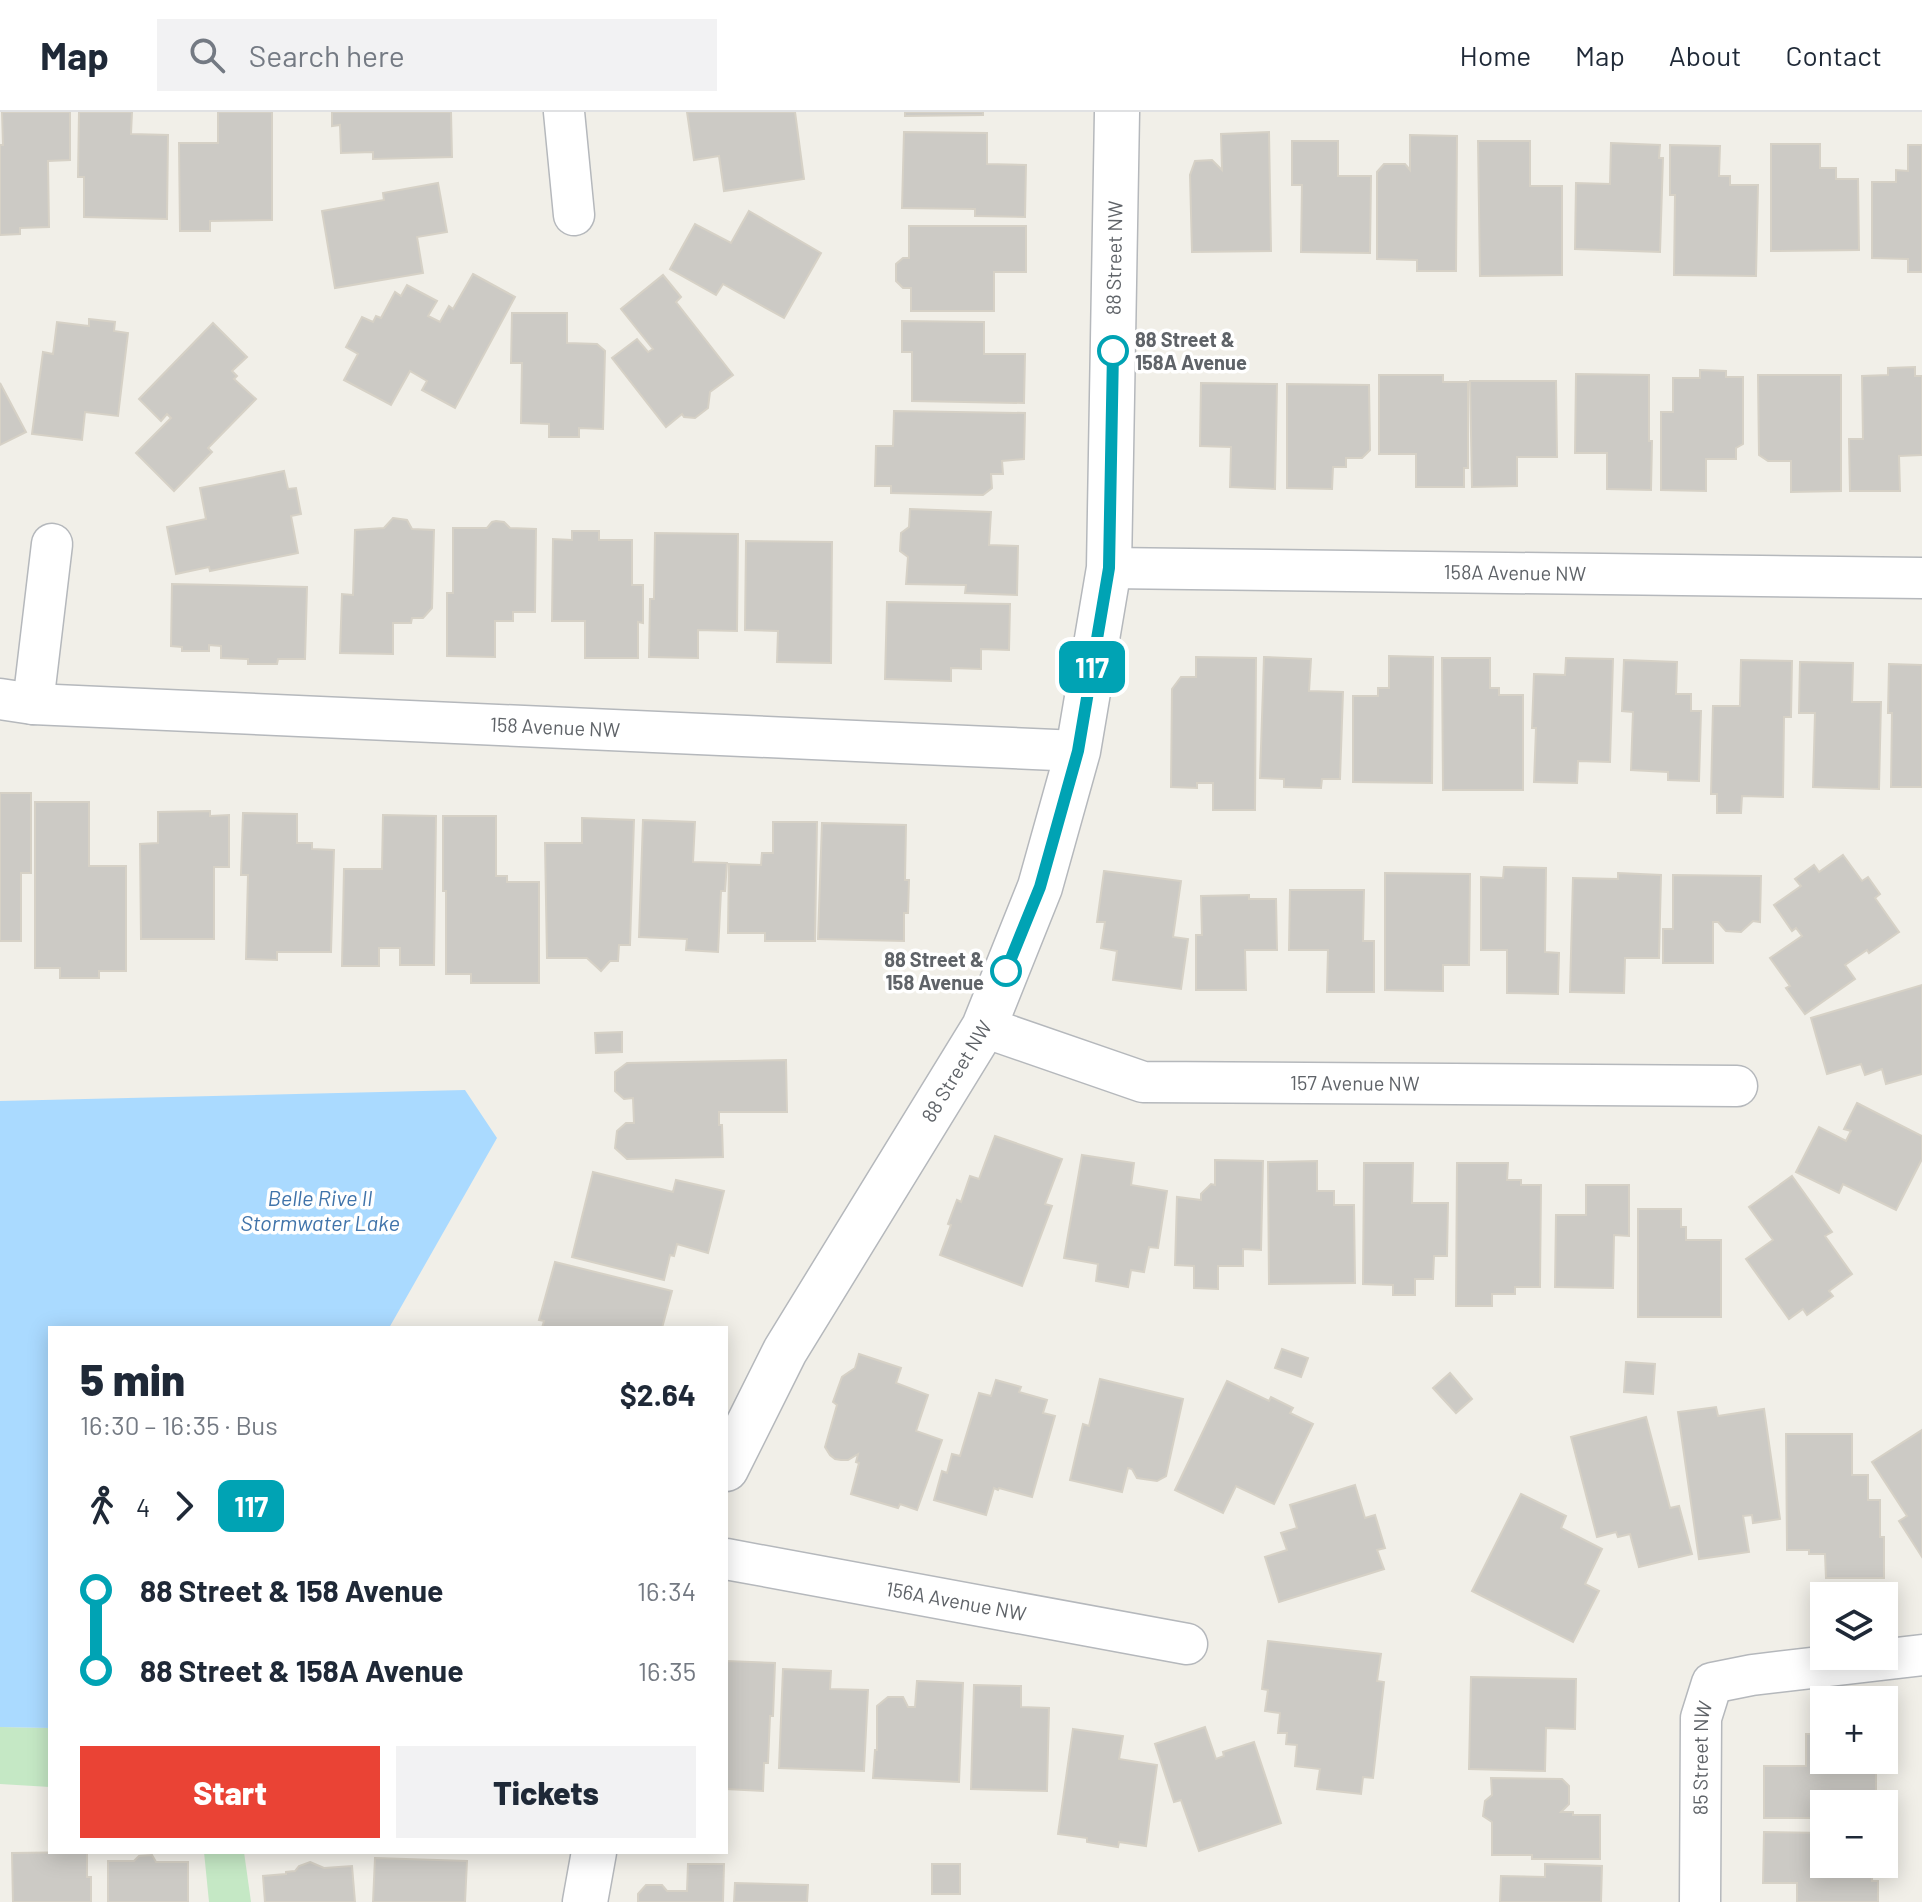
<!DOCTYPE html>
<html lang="en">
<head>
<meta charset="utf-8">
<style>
	:root { --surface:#fff; --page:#f2f2f3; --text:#1f2937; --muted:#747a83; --line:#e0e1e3; --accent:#ea4335 }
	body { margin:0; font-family:Barlow,sans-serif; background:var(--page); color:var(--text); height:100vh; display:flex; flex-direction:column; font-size:30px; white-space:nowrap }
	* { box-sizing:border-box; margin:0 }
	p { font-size:26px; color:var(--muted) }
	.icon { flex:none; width:44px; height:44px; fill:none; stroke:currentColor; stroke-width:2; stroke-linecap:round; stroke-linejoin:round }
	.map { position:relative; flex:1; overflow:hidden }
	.side { position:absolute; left:48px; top:1214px; width:680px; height:528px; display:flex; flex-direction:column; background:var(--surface); border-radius:0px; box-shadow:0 4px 20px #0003 }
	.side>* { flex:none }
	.badge { padding:0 16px; border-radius:12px; font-size:28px; line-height:52px }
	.controls { position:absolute; left:1810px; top:1470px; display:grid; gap:16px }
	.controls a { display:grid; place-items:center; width:88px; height:88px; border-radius:0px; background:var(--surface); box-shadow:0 4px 20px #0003; font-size:40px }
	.map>.badge { position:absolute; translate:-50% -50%; box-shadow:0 0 0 4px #fff }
	.legs { display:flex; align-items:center; gap:12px; height:88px; padding:0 32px; font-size:26px }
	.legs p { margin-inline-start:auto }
	.summary { display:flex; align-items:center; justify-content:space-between; height:136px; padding:0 32px }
	h1 { font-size:44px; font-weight:800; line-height:60px }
	.cta { display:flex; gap:16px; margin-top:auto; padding:16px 32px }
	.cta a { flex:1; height:92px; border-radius:0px; background:var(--accent); color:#fff; font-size:32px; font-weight:800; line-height:92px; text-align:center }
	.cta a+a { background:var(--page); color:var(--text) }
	ul { padding:0 32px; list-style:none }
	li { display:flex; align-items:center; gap:28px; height:80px; font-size:30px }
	li i { display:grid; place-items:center; width:12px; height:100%; margin:0 10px; background:currentColor }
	li i::after { content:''; width:20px; height:20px; margin:-10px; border:6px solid; border-radius:50%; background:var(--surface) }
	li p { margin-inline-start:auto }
	li:first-child i { background:linear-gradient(#0000 50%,currentColor 0) }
	li:last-child i { background:linear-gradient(currentColor 50%,#0000 0) }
	header { display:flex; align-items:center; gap:48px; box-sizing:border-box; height:112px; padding:0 40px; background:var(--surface); border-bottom:2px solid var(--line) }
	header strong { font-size:38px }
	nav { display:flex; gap:44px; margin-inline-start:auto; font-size:28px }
	.search { width:560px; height:72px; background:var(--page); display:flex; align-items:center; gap:20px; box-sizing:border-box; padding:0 28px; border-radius:0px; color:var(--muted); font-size:30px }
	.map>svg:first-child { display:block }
	.green { fill:#c5e8c5 }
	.water { fill:#aadaff }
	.building { fill:#cccac5; stroke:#d6d1c6; stroke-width:2 }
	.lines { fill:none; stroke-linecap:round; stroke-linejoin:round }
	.minor-casing { stroke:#b5b8bc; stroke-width:43 }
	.tertiary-casing { stroke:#b5b8bc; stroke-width:47 }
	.minor { stroke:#fff; stroke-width:40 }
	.tertiary { stroke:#fff; stroke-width:44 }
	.line-1-casing { stroke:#fff; stroke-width:18 }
	.line-1 { stroke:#00a3b4; stroke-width:12 }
	.stop-1-dot { fill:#fff; stroke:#00a3b4; stroke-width:4 }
	.labels { text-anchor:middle; stroke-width:7; stroke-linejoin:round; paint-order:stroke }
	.street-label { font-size:20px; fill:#5f6368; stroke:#fff }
	.stop-label { font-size:20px; font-weight:bold; fill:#5f6368; stroke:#fff; text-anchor:start }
	.water-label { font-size:22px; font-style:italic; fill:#4174aa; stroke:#fff }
</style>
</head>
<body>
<header>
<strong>Map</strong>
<div class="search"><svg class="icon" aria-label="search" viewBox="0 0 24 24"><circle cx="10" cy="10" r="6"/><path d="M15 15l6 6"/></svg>Search here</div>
<nav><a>Home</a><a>Map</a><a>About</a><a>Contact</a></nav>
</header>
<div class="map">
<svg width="1922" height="1790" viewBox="0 0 1922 1790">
	<rect width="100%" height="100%" fill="#f1efe8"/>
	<g class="green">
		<path d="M0,1615L50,1616V1675L0,1672Z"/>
		<path d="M204,1740H244L251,1790H209Z"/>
	</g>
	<path class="water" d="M465,978L497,1026L389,1216H50V1616L0,1615V989Z"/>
	<g class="building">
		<path d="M2,0H70V48L48,49L49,115L20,116V122L0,123V33H3Z"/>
		<path d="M79,0H132L131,22L168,23L167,107L84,105V65H78Z"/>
		<path d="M218,0H272V108L210,109V119H180L179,31H218Z"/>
		<path d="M332,0H451L452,45L373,47V40L341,41L340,13L332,14Z"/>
		<path d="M687,0H795L804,67L724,79L719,44L694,48Z"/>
		<path d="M905,0H983V3L905,4Z"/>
		<path d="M904,20L987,21V52L1026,53L1025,105L975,104V97L902,96Z"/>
		<path d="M1269,20L1271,139L1192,140L1190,63L1195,49L1212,48L1222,58L1221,22Z"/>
		<path d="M1410,23L1457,24L1456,159H1417V148L1377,147V60L1384,52H1405L1410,58Z"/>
		<path d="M1292,29H1338V64H1371L1370,141L1301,140L1302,73H1292Z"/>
		<path d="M1478,29H1530V74H1562V163L1480,164Z"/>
		<path d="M1611,31L1660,33L1659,46H1663L1660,140L1575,137L1576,71L1610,72Z"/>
		<path d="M1771,32H1820V56H1836V67H1858L1859,138L1771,139Z"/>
		<path d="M1670,33L1720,34L1719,64H1730V73H1758L1756,164L1674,163L1675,83H1670Z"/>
		<path d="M1908,33H1922V160H1908V147L1872,146V70H1896V58L1908,59Z"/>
		<path d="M438,71L447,120L417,125L423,161L335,176L322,99L384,88L383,81Z"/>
		<path d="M749,99L821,141L784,206L723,172L716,183L670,157L695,112L731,131Z"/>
		<path d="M909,114H1026V160H994V199H911V176H903L896,169V152L903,146H909Z"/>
		<path d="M473,162L515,185L455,296L422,278L427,269L410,259L391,293L344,268L358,242L346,235L362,205L373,210L376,204L381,206L395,180L401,184L407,173L437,189L428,204L440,210L449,194L453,197Z"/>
		<path d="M663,163L681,185L676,190L733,263L710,280L708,296L695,306L684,305L682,302L666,315L612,246L637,227L648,240L653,237L621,197Z"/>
		<path d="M512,201H567V231L597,232L605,239L603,317L579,316V325H549V312L521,311L522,251H511Z"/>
		<path d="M89,207L115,210L114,219L128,221L118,304L85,300L82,328L32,322L43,240L53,242L57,210L89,214Z"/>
		<path d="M902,209L984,210V242H1025L1024,291L912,289V240H902Z"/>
		<path d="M213,211L247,245L232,259L237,264L234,267L256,287L208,336L212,340L174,379L136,341L171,306L167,302L161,309L139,287Z"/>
		<path d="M1915,255V264H1922V343L1899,344L1900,379H1850L1849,327H1863L1862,264L1888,263V256Z"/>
		<path d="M1700,258L1726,259V265H1743V332L1736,336V347H1706V379L1661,378V300H1673V266H1700Z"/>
		<path d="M1576,262L1649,263V329H1652L1651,378L1607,377V341H1575Z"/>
		<path d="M1379,263H1443V270H1468V356H1464V375H1416V342H1379Z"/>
		<path d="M1758,263H1841V379L1791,380V349H1768L1759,343Z"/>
		<path d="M1470,269H1556L1557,345H1517V374L1472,375Z"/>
		<path d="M0,271L26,320L0,333Z"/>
		<path d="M1201,271L1277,272L1275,377L1230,375L1231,335L1200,334Z"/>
		<path d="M1287,272L1369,273L1370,338L1362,346H1346V355H1333L1332,377L1287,376Z"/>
		<path d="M894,299L1025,301L1024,347L1002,349L1003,362H991L992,376L983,383L891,381V374H875L876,334H893Z"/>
		<path d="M284,359L288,377L296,376L301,402L291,404L298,441L210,459L209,455L176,462L167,415L206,407L200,376Z"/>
		<path d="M910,397L991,400L989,433L1018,434L1017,483L965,481L966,473L906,472L908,445L900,439L901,421L909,415Z"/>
		<path d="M393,406L407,408L412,417L434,418L432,496L423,506H412L411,511H393V542L340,541L342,482L353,483L355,418L384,416Z"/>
		<path d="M496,409L504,410L510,416L536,417L535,500H513V509H495V545L447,544V481H453V416H487L492,410Z"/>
		<path d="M572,419H599V428H632V473H643V511L638,510V546H585V509H552L553,427L572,428Z"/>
		<path d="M655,421L738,422L737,519L698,518V546L649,545L650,487H654Z"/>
		<path d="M746,429L832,430L831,551L777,550L778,519L745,518Z"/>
		<path d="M172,472L307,475L305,547H278L277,552H248V547L221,546V534L209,533V539H182V535L171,534Z"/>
		<path d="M887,490L1010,492L1009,538L981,537V557L951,556V569L885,567Z"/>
		<path d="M1389,544L1433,545L1432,671L1353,670V584H1378V576H1389Z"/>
		<path d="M1196,545L1256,546L1255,698H1213V671H1197V676L1171,675L1172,577L1181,565H1196Z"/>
		<path d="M1264,545L1311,547L1309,579L1343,580L1340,667H1322L1321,676L1284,675V667L1260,666Z"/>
		<path d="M1442,546H1490V576H1499V583H1523V678H1443Z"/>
		<path d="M1566,546L1613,547L1610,650L1578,649L1577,671L1534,670L1536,616H1532L1534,562L1565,563Z"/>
		<path d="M1624,548L1677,550L1676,582H1691V599H1701L1699,669L1668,668V660L1631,658L1633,600L1622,599Z"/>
		<path d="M1741,548L1792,549L1791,605H1784L1783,685L1742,684L1741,701H1717V682H1711L1713,594H1740Z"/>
		<path d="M1800,550L1853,551L1852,590H1881L1879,677L1813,675L1815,601H1799Z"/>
		<path d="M1889,552L1922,553V675H1891L1892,601H1888Z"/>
		<path d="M0,681H31V761H21V829H0Z"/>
		<path d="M35,690H89V754H126V859H99V866H60V856H35Z"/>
		<path d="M210,699V704L229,703V755H214V827H141L140,732L158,731V700Z"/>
		<path d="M243,701L297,702V731H312V737L334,738L331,840H277V848L246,847L248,763H241Z"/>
		<path d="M383,703L436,704L434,853H400V836H379V854H342L344,757H382Z"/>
		<path d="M443,704H496V764H507V770H539V871H471V862H446V779H443Z"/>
		<path d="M582,706L634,708L630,833H619L618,849H610L601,859L587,846H547L545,731H582Z"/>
		<path d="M643,708L695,710L693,750L727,751L725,779H721L718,840L686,838L687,827L639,825Z"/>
		<path d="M773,710H817L815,829H765V821H728L729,752L761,753L762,741H773Z"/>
		<path d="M822,711L906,713L905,768H909L908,801H904V829L818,827Z"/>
		<path d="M1843,743L1862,769L1868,765L1880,782L1875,786L1899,820L1869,841L1867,838L1845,853L1855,867L1805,902L1786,876L1790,874L1770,846L1802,824L1796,816L1792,819L1774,793L1801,774L1795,767L1814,753L1819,760Z"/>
		<path d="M1504,755L1546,756L1545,840L1559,841L1558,882L1507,881V838H1481V765L1503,766Z"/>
		<path d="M1104,759L1181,769L1173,825L1188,827L1181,877L1113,868L1117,839L1101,836L1105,810H1097Z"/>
		<path d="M1385,761L1470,762L1469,853H1443V879L1385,878Z"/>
		<path d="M1618,761L1661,763L1659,846H1625L1624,881L1570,880L1573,766L1618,767Z"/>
		<path d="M1673,763L1761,764L1760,810L1753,809L1741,820L1726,819L1718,810H1713V851H1663V817H1673Z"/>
		<path d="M1290,778H1364L1363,829H1374V880H1327L1328,838H1289Z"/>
		<path d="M1249,783V787H1276L1277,838H1245L1246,878H1196V823H1202L1201,784Z"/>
		<path d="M1922,873V962L1886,972L1882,957L1865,963L1861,952L1827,962L1811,906Z"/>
		<path d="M622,920V940L596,941L595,921Z"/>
		<path d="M786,948L787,1000H719V1013H722L723,1045L627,1047L615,1036L617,1019L626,1011H634L633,986L624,987L615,979V960L627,951Z"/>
		<path d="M1857,991L1922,1024V1047L1896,1098L1843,1072L1839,1081L1796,1060L1819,1015L1846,1029L1851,1019L1844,1017Z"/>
		<path d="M995,1024L1062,1047L1045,1092L1052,1094L1022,1174L940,1143L951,1113L948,1112L957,1088L961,1090L970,1064L979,1067Z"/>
		<path d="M1082,1043L1134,1051L1131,1073L1167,1079L1158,1136L1149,1135L1144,1160L1131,1158L1128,1175L1096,1169L1098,1152L1064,1146Z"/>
		<path d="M1215,1048L1263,1049L1261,1138L1243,1137V1154H1218V1177L1194,1176V1154L1175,1153L1177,1085L1201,1088V1082L1211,1072L1215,1073Z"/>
		<path d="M1317,1049V1079H1334V1093H1354L1355,1171L1269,1172L1268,1050Z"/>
		<path d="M1364,1051H1413L1412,1091H1448L1447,1144H1434L1433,1167H1415V1183H1393V1173L1363,1172Z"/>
		<path d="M1457,1051H1508L1507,1068H1521V1073H1541L1540,1175H1515V1182H1492V1194H1456Z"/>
		<path d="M593,1060L673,1080L676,1068L724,1079L708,1141L677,1132L674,1144L670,1143L664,1168L572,1145Z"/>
		<path d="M1792,1064L1832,1120L1825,1124L1852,1162L1829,1179L1833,1184L1807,1203L1803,1197L1789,1207L1746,1147L1773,1128L1749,1095Z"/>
		<path d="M1586,1073H1629V1124L1614,1123L1613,1176L1555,1175L1556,1103H1586Z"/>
		<path d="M1638,1097H1681V1115H1686V1128H1721V1205H1638Z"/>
		<path d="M555,1150L672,1179L662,1216H542L544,1209L539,1208Z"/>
		<path d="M1282,1237L1308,1246L1301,1265L1275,1256Z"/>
		<path d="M859,1242L901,1256L896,1271L928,1283L916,1319L942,1328L917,1398L900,1392L898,1396L851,1382L859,1351L856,1350L858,1342L848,1348H841L835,1347L830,1343L825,1335L837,1293L833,1290L842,1265L855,1256Z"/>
		<path d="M1626,1250L1655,1252L1653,1282L1624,1280Z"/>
		<path d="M1450,1261L1472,1287L1456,1301L1433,1276Z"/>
		<path d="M1100,1267L1183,1287L1166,1364L1157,1369L1137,1366L1132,1357L1128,1356L1122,1380L1070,1368L1083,1312L1089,1314Z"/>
		<path d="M996,1268L1021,1275L1019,1280L1047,1288L1043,1301L1055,1304L1032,1385L999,1376L998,1378L994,1376L986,1403L934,1388L942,1359L947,1361L952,1342L960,1344L979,1281L991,1284Z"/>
		<path d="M1227,1269L1269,1289L1271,1285L1293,1296L1290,1301L1313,1312L1274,1392L1236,1374L1223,1401L1175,1378Z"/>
		<path d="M1716,1295L1718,1304L1764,1297L1780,1407L1753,1411L1752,1403L1743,1404L1749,1440L1699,1447L1678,1300Z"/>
		<path d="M1646,1305L1670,1396L1679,1394L1692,1442L1639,1455L1630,1422L1618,1425L1616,1420L1597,1425L1571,1325Z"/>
		<path d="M1922,1318V1445L1899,1409L1907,1404L1872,1350Z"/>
		<path d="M1786,1322H1852V1363H1868V1388H1880V1425H1884V1466H1826L1825,1442H1809V1438H1787Z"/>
		<path d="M1355,1373L1365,1406L1375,1403L1385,1436L1377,1438L1384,1457L1279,1490L1265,1445L1287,1438L1281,1421L1297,1416L1290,1393Z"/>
		<path d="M1521,1382L1566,1404L1561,1416L1602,1437L1585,1472L1599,1479L1573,1530L1472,1479Z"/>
		<path d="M1268,1529L1381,1542L1377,1569L1384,1570L1373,1666L1363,1665L1361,1682L1317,1677L1320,1657L1295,1654L1297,1633L1286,1632L1287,1621H1278L1280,1601L1265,1599L1268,1578L1262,1577Z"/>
		<path d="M726,1549L775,1551L773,1604H770L768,1651H764L763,1679L726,1677Z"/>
		<path d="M783,1557L831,1559L830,1577L868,1578L864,1659L779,1656Z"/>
		<path d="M1471,1565L1576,1567L1575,1617L1546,1616L1545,1659L1469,1657Z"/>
		<path d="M917,1569L963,1571L959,1670L873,1666L875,1638H877V1594L888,1585H903L908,1595H915Z"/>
		<path d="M974,1573L1021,1574V1595L1049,1596L1047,1679L971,1677Z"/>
		<path d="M1205,1615L1216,1647L1224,1644L1223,1640L1254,1630L1281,1711L1199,1739L1181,1688L1174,1690L1155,1632Z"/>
		<path d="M1073,1617L1123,1624L1119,1647L1157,1653L1146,1734L1119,1730L1118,1735L1087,1730V1726L1058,1722Z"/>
		<path d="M1806,1622H1824V1648H1884V1622V1656H1876V1692H1824V1706H1764V1654H1806Z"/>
		<path d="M1491,1666L1562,1667L1569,1674V1692L1561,1700H1573V1703H1600V1747H1532V1743H1492V1710L1483,1704L1485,1689L1492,1683Z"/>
		<path d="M1764,1720L1824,1721V1752H1872V1769H1878V1790H1797V1771H1763Z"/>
		<path d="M87,1740V1765H91V1790H13L12,1741Z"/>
		<path d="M152,1743L156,1750H188V1790H108V1749H134L139,1744Z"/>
		<path d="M375,1746L467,1749L465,1790H373Z"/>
		<path d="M310,1750L324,1756L352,1754L355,1790H265L263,1764L286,1762V1760L295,1759L299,1754Z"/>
		<path d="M688,1752H724L723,1790H638V1782L646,1773H662L667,1779H687Z"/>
		<rect x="932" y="1752" width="28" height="30"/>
		<path d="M1545,1752L1602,1754L1601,1790H1500L1501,1764L1545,1765Z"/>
		<path d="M735,1771L808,1773L807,1790H734Z"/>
	</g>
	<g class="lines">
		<defs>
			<g id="minor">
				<path d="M564,0L574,103"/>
				<path id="s1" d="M1109,456L1922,466"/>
				<path id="s2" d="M0,587L33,592L1078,639"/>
				<path d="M33,592L52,432"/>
				<path id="s3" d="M984,915L1143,970L1737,974"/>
				<path id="s4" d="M726,1447L1187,1532"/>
				<path id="s5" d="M1700,1790L1701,1606L1712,1571L1752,1563L1922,1543"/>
			</g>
			<g id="tertiary">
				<path id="s6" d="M726,1357L785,1239L984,915L1040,775L1078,639L1109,456L1117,0"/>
				<path d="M585,1790L594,1740"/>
			</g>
		</defs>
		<use href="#minor" class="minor-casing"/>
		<use href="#tertiary" class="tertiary-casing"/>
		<use href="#minor" class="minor"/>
		<use href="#tertiary" class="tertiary"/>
	</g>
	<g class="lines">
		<defs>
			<path id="line-1" d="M1006,859L1040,775L1078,639L1109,456L1113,239"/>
		</defs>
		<use href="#line-1" class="line-1-casing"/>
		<use href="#line-1" class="line-1"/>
	</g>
	<g class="stop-1-dot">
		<circle cx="1113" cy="239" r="14"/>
		<circle cx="1006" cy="859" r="14"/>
	</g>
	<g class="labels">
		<g class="street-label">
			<text dy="7" stroke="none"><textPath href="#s6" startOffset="1300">88 Street NW</textPath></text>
			<text dy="7" stroke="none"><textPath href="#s1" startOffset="406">158A Avenue NW</textPath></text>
			<text dy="7" stroke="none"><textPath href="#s2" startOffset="556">158 Avenue NW</textPath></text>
			<text dy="7" stroke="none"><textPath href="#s6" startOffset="460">88 Street NW</textPath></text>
			<text dy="7" stroke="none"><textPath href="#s3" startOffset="380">157 Avenue NW</textPath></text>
			<text dy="7" stroke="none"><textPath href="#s4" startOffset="234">156A Avenue NW</textPath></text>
			<text dy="7" stroke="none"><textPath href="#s5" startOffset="144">85 Street NW</textPath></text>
		</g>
		<g class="stop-label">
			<text x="1135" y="235">88 Street &amp;<tspan x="1135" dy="23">158A Avenue</tspan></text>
			<text x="984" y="855" text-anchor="end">88 Street &amp;<tspan x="984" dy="23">158 Avenue</tspan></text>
		</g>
		<g class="water-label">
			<text x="320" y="1094">Belle Rive II<tspan x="320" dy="25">Stormwater Lake</tspan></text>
		</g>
	</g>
</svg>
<div class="controls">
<a><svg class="icon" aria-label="layers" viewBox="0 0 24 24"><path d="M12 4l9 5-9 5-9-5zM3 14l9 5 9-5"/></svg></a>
<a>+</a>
<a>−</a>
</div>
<b class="badge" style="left:1092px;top:555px;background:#00a3b4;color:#fff">117</b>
<section class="side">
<div class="summary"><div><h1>5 min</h1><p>16:30 – 16:35 · Bus</p></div><b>$2.64</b></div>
<div class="legs"><svg class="icon" aria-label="walk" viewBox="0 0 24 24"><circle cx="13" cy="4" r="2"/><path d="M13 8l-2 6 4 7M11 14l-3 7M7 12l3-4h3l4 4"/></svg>4<svg class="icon" aria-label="forward" viewBox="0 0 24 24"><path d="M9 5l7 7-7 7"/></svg><b class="badge" style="background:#00a3b4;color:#fff">117</b></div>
<ul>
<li><i style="color:#00a3b4"></i><b>88 Street &amp; 158 Avenue</b><p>16:34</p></li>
<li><i style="color:#00a3b4"></i><b>88 Street &amp; 158A Avenue</b><p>16:35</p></li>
</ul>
<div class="cta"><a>Start</a><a>Tickets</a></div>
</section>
</div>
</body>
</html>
